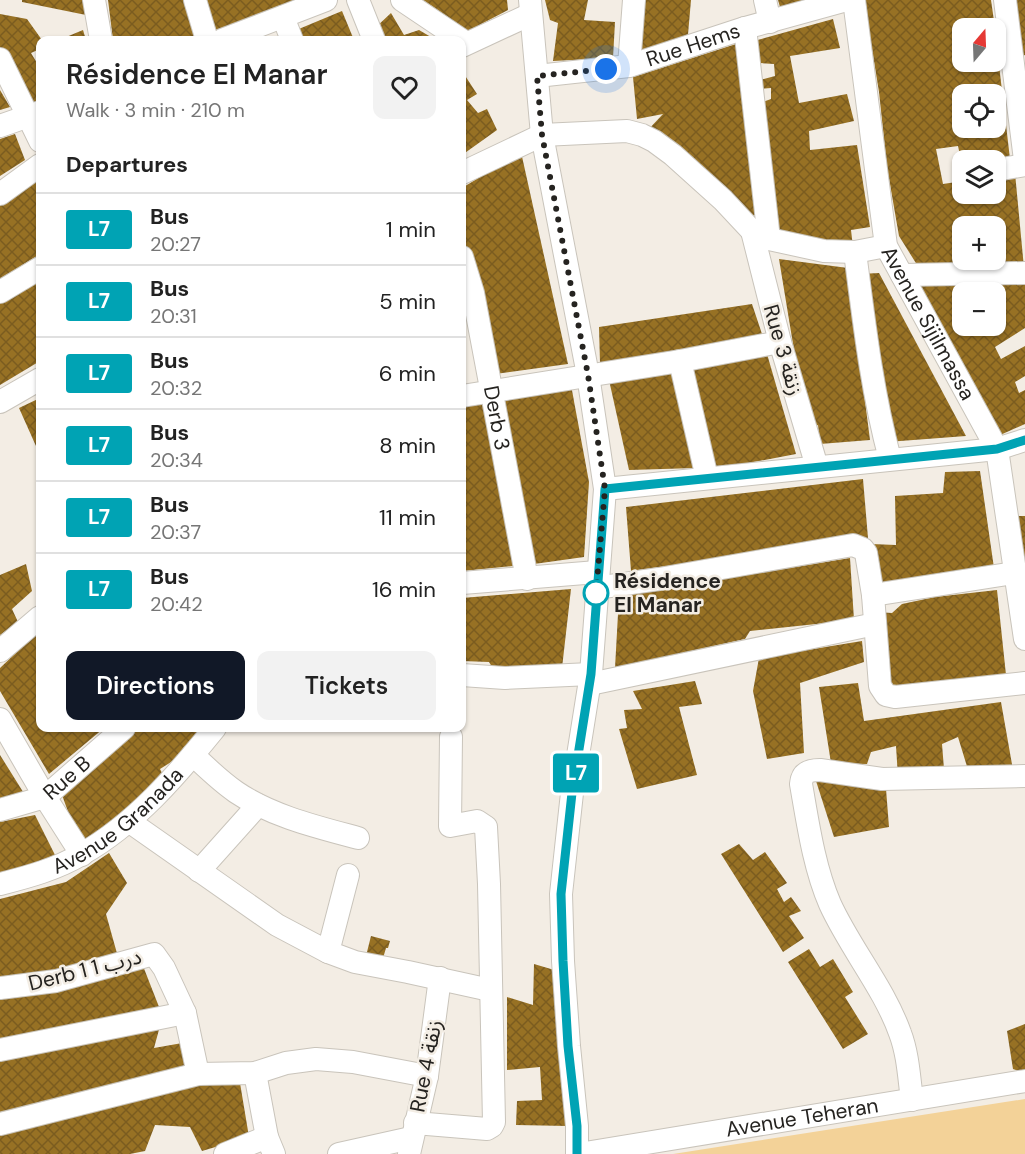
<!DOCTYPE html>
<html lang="en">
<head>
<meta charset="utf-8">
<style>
	:root { --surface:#fff; --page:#f2f2f2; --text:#222; --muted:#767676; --line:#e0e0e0; --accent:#111827 }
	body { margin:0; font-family:"DM Sans","Noto Sans Arabic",sans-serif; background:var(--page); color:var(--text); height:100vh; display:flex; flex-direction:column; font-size:22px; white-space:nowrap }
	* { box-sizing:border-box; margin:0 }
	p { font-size:20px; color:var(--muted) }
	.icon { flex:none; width:33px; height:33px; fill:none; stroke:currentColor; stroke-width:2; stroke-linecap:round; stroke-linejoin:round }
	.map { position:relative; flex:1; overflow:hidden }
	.details { position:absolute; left:36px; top:36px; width:430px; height:696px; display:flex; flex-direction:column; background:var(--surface); border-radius:12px; box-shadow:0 2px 4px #0004 }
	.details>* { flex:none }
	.badge { padding:0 12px; border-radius:4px; font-size:21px; line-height:39px }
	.needle { width:39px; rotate:19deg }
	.fabs { position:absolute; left:952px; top:18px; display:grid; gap:12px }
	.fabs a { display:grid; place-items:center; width:54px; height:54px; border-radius:12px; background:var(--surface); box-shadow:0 2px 4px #0004; font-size:30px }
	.you { position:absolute; width:30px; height:30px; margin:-15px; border:4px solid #fff; border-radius:50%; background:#1a73e8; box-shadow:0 0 0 9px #1a73e833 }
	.map>.badge { position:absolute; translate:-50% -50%; box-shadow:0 0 0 3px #fff }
	h2 { padding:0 30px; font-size:22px; line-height:54px }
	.round { display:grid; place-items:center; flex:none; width:63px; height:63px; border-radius:12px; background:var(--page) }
	.headline { display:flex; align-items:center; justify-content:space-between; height:102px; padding:0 30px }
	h1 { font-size:28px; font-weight:600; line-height:45px }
	.cta { display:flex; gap:12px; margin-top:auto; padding:12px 30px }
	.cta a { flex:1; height:69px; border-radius:12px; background:var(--accent); color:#fff; font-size:24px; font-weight:600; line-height:69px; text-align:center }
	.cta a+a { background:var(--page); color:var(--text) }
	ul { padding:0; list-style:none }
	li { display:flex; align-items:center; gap:18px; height:72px; padding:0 30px; border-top:2px solid var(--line) }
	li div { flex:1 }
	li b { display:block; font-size:22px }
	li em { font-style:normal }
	li .badge { min-width:66px; font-weight:700; text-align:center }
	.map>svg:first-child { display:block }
	.pitch { fill:#f3d298 }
	.building { fill:url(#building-cross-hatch); fill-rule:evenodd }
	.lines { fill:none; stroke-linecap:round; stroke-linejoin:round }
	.minor-casing { stroke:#c9c4bb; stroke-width:24 }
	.minor { stroke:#fff; stroke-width:22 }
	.line-casing { stroke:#fff; stroke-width:14 }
	.line { stroke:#00a3b4; stroke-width:9 }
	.walk { stroke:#252320; stroke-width:6; stroke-dasharray:0 10.8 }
	.stop-dot { fill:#fff; stroke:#00a3b4; stroke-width:3 }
	.labels { text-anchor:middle; stroke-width:5; stroke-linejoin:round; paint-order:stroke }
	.street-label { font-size:21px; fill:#252320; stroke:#f3ede4 }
	.stop-label { font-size:21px; font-weight:bold; fill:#252320; stroke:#f3ede4; text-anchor:start }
</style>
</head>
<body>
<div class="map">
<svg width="1025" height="1154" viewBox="0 0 1025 1154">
	<defs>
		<pattern id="building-cross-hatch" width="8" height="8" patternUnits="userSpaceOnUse" patternTransform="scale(1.5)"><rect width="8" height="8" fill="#977124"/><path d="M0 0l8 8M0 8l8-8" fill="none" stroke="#7b5c1f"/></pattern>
	</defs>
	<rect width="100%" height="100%" fill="#f3ede4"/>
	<path class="pitch" d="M1025,1099V1154H673Z"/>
	<g class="building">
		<path d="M22,0H90L91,16L22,2Z"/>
		<path d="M108,0H189L201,33L184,40H113Z"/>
		<path d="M207,0H301L217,32L205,1Z"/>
		<path d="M423,0H507L508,10L468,31Z"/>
		<path d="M545,0H588L584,20L615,22L613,58L553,61L558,23L550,20Z"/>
		<path d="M638,0H691L687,46L637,58Z"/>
		<path d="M778,0H805L780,7Z"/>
		<path d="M864,0H991L995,28H963V62H996L997,48L1010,159L961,160L958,146L936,149L943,184L963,181V194H996V176L1015,173L1024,268H919L899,236L887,167L879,92ZM963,94H996V128H963ZM963,226H996V260H963Z"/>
		<path d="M1011,0H1025V55L1014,59Z"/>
		<path d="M342,11L354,40H298L294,31Z"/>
		<path d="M391,13L404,35L419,30L436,40H381L375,28Z"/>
		<path d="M0,14L27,19L42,40H40V49L31,53L40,68V103L35,106L0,47Z"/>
		<path d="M833,19L840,48L790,56L799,103L847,94L854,121L809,131L810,150L857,145L870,227L851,230L853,247L771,239L760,103L771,99V88L759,89L756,81L775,76L774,64L760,63L754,41Z"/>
		<path d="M83,30L86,40H59Z"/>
		<path d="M736,44L756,215L744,216L647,131L663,114L637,119L633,77Z"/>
		<path d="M462,71L477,94L467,100L478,113L487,109L497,130L462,155Z"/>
		<path d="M0,90L10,107L0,110Z"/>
		<path d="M15,134L25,160L0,176V139Z"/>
		<path d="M521,152L568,364L495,374L473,259L462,238V188Z"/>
		<path d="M39,178L40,181V254L0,279V205Z"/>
		<path d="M779,259L848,268L870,440L820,444L818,425L807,429Z"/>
		<path d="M879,273L966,436L887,442L860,274Z"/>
		<path d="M40,278V361L0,385V303Z"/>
		<path d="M1025,282V328L995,347L1001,359L1025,346V376L1015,382L1019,393L1025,390V424L998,436L914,285ZM963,292H996V326H963Z"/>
		<path d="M752,304L765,343L600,363L599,327Z"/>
		<path d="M767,354L796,454L716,469L692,367Z"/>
		<path d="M673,371L696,468L629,470L609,380Z"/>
		<path d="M571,385L589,482L584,557L534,564L503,393Z"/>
		<path d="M40,398V455L19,408Z"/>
		<path d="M485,404L513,566L462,571V407Z"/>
		<path d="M980,471L994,568L879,587L871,544L896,545L895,496L943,493L945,472Z"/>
		<path d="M863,479L868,538L631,571L626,507Z"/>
		<path d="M1016,516H1025V579Z"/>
		<path d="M850,558L854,620L750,631L745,639L615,668L619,596Z"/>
		<path d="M26,564L32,591L12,609L18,622L0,635V575Z"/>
		<path d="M571,589L562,668L497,675L489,662L462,661V598Z"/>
		<path d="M997,590L1006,675L887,691L876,612L892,613L902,604L935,597Z"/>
		<path d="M40,630V728H104L49,774L0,691V668Z"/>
		<path d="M862,641L864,662L800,683L804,753L767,759L753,691L759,658Z"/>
		<path d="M695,681L702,704L679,707L697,775L637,789L619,729L627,728L624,710L642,709L633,691Z"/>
		<path d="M858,683L864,721L1001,702L1013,770L969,773L958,737L942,744L944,769L898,777L896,746L871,752L867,764L831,763L819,687Z"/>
		<path d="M139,728H205L187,752L160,769L164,777L93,843L79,842L62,795Z"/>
		<path d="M0,755L25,795L0,802Z"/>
		<path d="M816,781L886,789L889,827L834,837Z"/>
		<path d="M35,815L55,855L0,876V822Z"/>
		<path d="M739,844L753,860L765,852L787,883L777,889L784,902L791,897L801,911L789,916L804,938L783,952L721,854Z"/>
		<path d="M109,853L127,883L106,914L118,957L38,975L0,979V899L66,882Z"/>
		<path d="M371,936L390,941L388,948H386L381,965L365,960Z"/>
		<path d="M809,949L820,967L833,959L853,992L845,997L868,1034L843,1049L788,962Z"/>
		<path d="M534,964L561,972L568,1126L516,1125L517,1101L542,1100L540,1067L507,1070V997L533,1005Z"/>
		<path d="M143,966L161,1012L0,1044V997Z"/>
		<path d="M1025,1024V1073L1013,1069L1007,1031Z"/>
		<path d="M160,1026L154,1048L188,1042L192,1069L0,1119V1058Z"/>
		<path d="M203,1083H240L249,1137L202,1151L190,1127L155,1125L145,1151L130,1154H0V1133Z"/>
	</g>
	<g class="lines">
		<defs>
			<g id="minor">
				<path d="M94,0L101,40"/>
				<path d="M195,0L207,40"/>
				<path d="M358,0L374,40"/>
				<path d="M402,0L466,43"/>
				<path d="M530,0L542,135L588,375L605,489L591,674L572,793L561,894L563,961L569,1046L577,1126V1154"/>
				<path d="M765,0L770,22"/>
				<path id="s1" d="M854,0L886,246L997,449L1025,639"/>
				<path d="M1005,0L1025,160"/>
				<path d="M283,17L292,40"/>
				<path d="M745,28L769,239"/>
				<path d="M222,40L326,0"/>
				<path d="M462,46L531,14"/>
				<path d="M0,59L40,141"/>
				<path d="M629,66L634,0"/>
				<path id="s2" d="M537,76L629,66L745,28L847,0"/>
				<path d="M0,126L40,112"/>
				<path d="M996,170L1025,165"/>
				<path d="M462,173L542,135L627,131L642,135L654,141L673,155L723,200L752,231L769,239L824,251L855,252L886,246"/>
				<path d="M0,194L40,165"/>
				<path d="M752,231L780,342L817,467"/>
				<path d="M855,252C864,322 872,392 890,459"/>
				<path id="s3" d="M462,257L473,293L527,579"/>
				<path d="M902,275L1025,273"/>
				<path d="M0,292L40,268"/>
				<path d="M680,361L707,478"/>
				<path d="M462,396L680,361L780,342"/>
				<path d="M0,402L40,379"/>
				<path d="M605,489L997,449L1025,440"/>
				<path d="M462,583L597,572"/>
				<path d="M596,588L659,579L853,545L863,549L866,553L873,595L880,686L886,695L895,697L1025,683"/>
				<path d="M873,595L1014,573"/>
				<path d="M0,651L40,617"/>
				<path d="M462,675L505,678L591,674"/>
				<path d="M590,684L875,624"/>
				<path d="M0,719L45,797L82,855"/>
				<path d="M193,755C207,768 220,781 236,792C271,816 317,827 358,838"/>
				<path id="s4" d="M0,810L45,797L124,728"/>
				<path d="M130,822L277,925L328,952L355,962L408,972L490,990"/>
				<path d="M199,871L258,805"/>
				<path id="s5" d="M0,884C28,877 57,869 82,854C135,824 177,775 215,728"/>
				<path d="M328,952L348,875"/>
				<path d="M0,988L56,981L154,954L164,968L185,1013L198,1074"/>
				<path d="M0,1050L185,1013"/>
				<path d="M255,1073L267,1137L274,1154"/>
				<path d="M912,1100C909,1077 908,1054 900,1033C884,988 850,948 830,904C814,867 808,824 801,784C802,772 809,770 820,770L882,779L1025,776"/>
				<path d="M415,1123L487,1129L492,1126L494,1122L489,884L486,827L477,821L450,826L451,737"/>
				<path d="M0,1124L198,1074L255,1073L286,1063L316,1059L353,1062L427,1076"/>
				<path d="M225,1154L267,1137"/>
				<path d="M339,1154L411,1138"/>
				<path d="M409,1154L427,1076L440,978"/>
				<path id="s6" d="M579,1154L1025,1081"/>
			</g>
		</defs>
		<use href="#minor" class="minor-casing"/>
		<use href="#minor" class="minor"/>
	</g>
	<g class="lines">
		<defs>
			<path id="line" d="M577,1154V1126L568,1046L563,961L561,894L572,793L591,674L605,489L997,449L1025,440"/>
		</defs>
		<use href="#line" class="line-casing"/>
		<use href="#line" class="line"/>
		<path class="walk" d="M596,593L605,489L588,375L542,135L537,76L606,69"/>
	</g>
	<circle class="stop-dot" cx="596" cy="593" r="12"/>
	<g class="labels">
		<g class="street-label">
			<text dy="7" stroke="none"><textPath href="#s2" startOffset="160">Rue Hems</textPath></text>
			<text dy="7" stroke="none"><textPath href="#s1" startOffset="336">Avenue Sijilmassa</textPath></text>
			<text transform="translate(783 350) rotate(74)" y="7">Rue 3 زنقة</text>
			<text dy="7" stroke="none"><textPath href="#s3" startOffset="165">Derb 3</textPath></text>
			<text dy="7" stroke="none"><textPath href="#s4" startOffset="76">Rue B</textPath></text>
			<text dy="7" stroke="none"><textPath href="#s5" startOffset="136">Avenue Granada</textPath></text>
			<text transform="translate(85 970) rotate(-14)" y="7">Derb 1 درب 1</text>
			<text transform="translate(426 1066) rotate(-79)" y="7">Rue 4 زنقة</text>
			<text dy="7" stroke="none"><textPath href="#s6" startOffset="226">Avenue Teheran</textPath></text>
		</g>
		<g class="stop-label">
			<text x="614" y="588">Résidence<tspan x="614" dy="24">El Manar</tspan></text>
		</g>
	</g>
</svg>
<div class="fabs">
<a><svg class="needle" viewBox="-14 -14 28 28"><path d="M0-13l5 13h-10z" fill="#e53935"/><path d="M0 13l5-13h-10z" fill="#767676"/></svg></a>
<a><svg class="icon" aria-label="locate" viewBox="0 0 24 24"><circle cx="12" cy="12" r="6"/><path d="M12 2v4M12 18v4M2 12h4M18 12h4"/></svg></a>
<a><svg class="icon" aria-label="layers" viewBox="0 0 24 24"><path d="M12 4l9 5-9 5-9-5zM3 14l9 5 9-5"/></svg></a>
<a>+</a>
<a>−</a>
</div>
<div class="you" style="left:606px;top:69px"></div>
<b class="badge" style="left:576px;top:773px;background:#00a3b4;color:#fff">L7</b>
<section class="details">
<div class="headline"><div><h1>Résidence El Manar</h1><p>Walk · 3 min · 210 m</p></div><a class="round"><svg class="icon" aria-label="heart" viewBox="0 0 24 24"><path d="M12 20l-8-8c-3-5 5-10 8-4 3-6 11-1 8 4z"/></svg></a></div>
<h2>Departures</h2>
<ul>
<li><span class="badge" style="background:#00a3b4;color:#fff">L7</span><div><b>Bus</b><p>20:27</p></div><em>1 min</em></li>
<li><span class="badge" style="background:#00a3b4;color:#fff">L7</span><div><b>Bus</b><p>20:31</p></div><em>5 min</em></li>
<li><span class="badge" style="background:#00a3b4;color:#fff">L7</span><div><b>Bus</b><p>20:32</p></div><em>6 min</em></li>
<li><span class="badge" style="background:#00a3b4;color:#fff">L7</span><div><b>Bus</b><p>20:34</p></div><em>8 min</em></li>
<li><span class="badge" style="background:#00a3b4;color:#fff">L7</span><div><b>Bus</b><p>20:37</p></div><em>11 min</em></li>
<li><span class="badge" style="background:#00a3b4;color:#fff">L7</span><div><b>Bus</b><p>20:42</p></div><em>16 min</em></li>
</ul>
<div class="cta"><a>Directions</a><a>Tickets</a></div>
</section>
</div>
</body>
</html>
